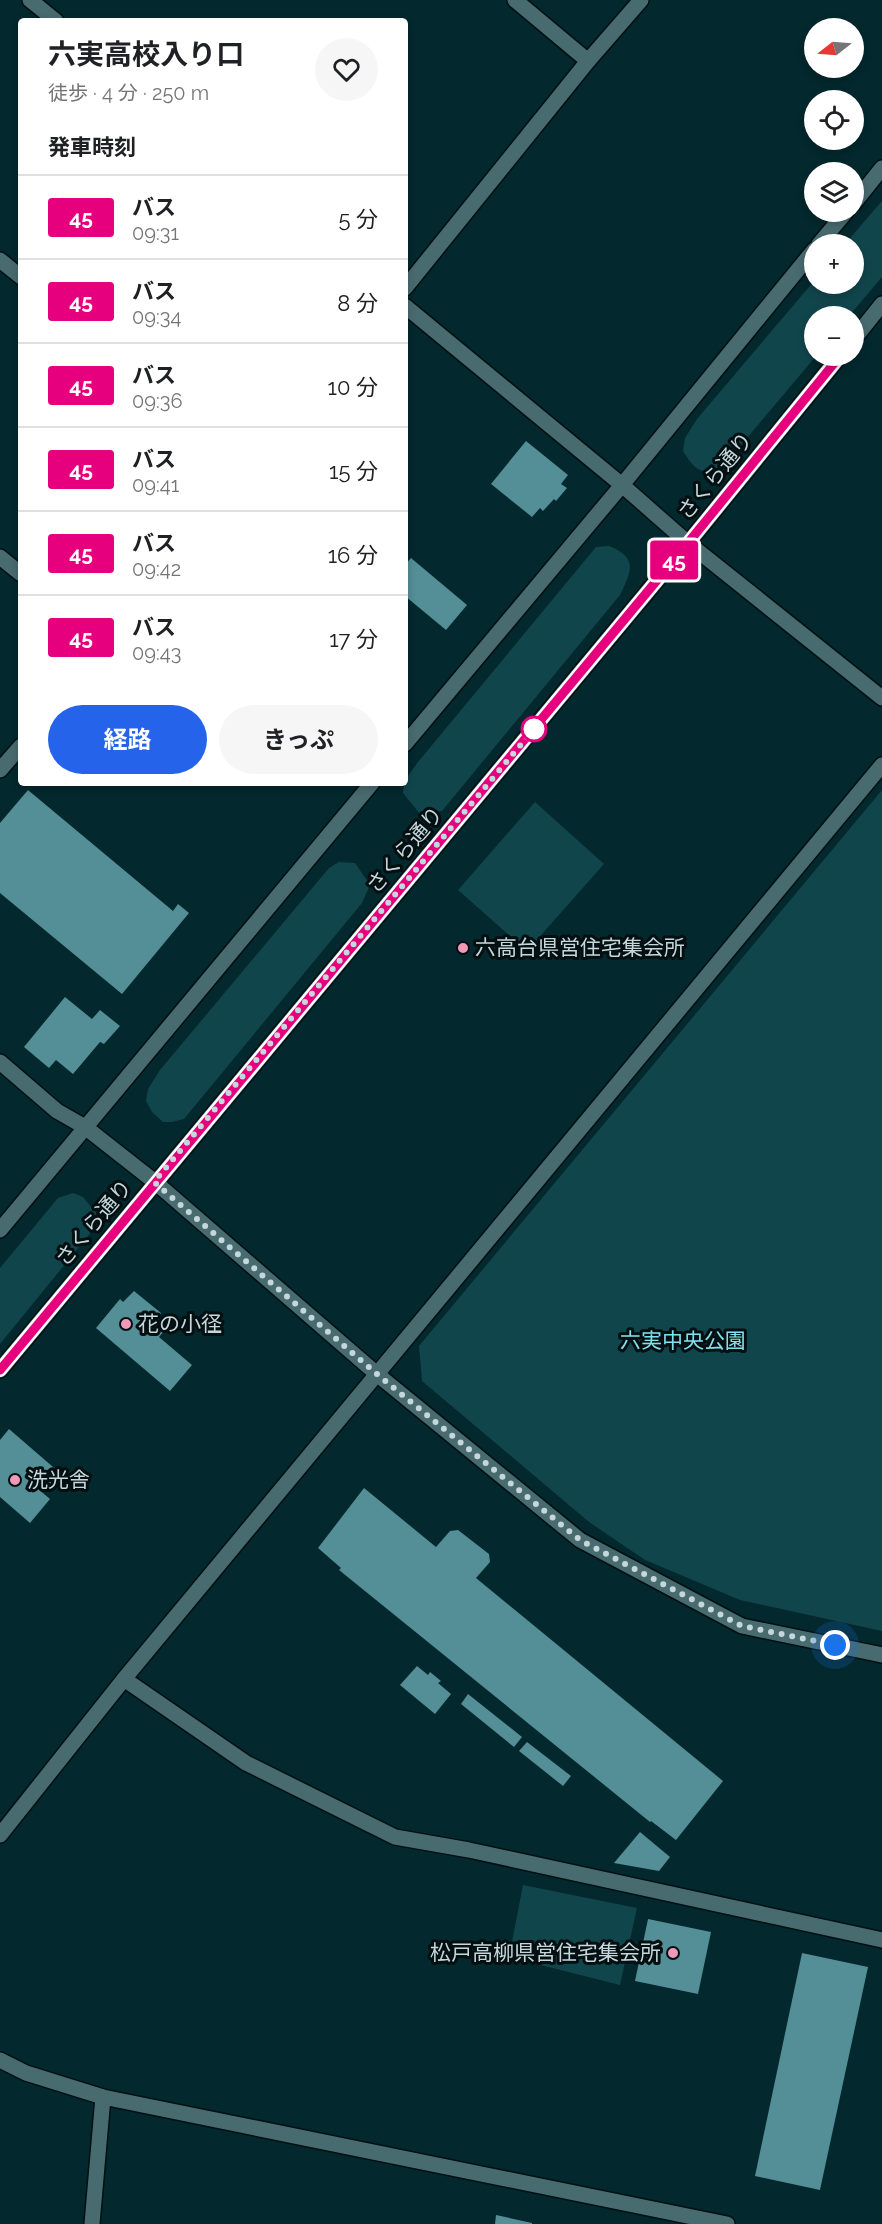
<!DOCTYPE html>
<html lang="ja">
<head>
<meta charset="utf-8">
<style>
	:root { --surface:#fff; --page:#f6f6f6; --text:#202124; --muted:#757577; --line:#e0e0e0; --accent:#2563eb }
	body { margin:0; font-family:Raleway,"Noto Sans JP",sans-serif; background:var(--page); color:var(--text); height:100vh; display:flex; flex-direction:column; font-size:22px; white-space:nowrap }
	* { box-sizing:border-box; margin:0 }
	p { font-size:20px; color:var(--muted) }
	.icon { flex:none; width:33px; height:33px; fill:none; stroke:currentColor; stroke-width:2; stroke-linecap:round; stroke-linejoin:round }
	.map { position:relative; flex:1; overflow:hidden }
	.side { position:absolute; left:18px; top:18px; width:390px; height:768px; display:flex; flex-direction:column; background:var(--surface); border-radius:6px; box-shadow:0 3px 9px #0003 }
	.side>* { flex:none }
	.badge { padding:0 12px; border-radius:4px; font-size:21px; line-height:39px }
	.needle { width:39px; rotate:253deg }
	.tools { position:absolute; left:804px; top:18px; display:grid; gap:12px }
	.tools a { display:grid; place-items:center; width:60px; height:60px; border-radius:50%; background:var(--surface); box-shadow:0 3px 9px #0003; font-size:30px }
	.you { position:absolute; width:30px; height:30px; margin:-15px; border:4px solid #fff; border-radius:50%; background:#1a73e8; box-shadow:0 0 0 9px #1a73e833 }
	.map>.badge { position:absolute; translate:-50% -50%; box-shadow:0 0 0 3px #fff }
	h2 { padding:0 30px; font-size:22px; line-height:54px }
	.round { display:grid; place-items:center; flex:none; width:63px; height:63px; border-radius:32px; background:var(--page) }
	.headline { display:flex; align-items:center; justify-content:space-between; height:102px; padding:0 30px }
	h1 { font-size:28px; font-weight:700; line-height:45px }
	.cta { display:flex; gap:12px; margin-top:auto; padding:12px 30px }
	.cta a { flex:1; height:69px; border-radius:36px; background:var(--accent); color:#fff; font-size:24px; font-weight:700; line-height:69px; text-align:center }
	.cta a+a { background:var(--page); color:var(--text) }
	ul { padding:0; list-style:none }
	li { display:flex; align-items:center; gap:18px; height:84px; padding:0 30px; border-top:2px solid var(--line) }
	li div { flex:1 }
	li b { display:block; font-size:22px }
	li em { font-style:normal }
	li .badge { min-width:66px; font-weight:700; text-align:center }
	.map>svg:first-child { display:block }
	.green { fill:#11454c }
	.building { fill:#548e96 }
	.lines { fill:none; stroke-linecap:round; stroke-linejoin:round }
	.minor-casing { stroke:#001013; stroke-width:18 }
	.tertiary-casing { stroke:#001013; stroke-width:18 }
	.minor { stroke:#486b70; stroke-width:15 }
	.tertiary { stroke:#486b70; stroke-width:15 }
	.line-casing { stroke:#fff; stroke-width:14 }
	.line { stroke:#e6007e; stroke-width:9 }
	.walk { stroke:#c5d7da; stroke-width:6; stroke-dasharray:0 10.8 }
	.stop-dot { fill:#fff; stroke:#e6007e; stroke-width:3 }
	.poi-dot { fill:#f09ab7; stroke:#030f11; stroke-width:2 }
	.labels { text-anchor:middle; stroke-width:6; stroke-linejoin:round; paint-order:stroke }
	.street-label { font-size:21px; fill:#c5d7da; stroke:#030f11 }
	.poi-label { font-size:21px; fill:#c5d7da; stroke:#030f11; text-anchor:start }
	.park-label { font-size:21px; fill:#81e0ee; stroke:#030f11 }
</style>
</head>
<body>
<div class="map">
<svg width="882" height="2224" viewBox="0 0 882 2224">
	<rect width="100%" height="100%" fill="#03282d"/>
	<g class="green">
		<path d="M882,201V277L849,316H814L816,356L721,469C700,475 694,469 683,451L685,438L697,419L814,281V284H854V244H845Z"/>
		<path d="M609,546C639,558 631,572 620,595L442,811L420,814L403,793L405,780L418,762L596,547Z"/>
		<path d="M882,790V1631L740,1600L645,1560L589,1522L422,1381L419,1346Z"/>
		<path d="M535,802L604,864L527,951L458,890Z"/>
		<path d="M339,862L355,863L370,885L362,903L184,1119L172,1122H163L152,1112L146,1101L148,1089L160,1070L329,868Z"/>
		<path d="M73,1193L83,1197L96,1213L92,1231L0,1344V1268L58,1198Z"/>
		<path d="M523,1885L637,1908L620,1985L509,1957Z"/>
	</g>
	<g class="building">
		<path d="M526,441L568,475L561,484L567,488L556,501L554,499L543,511L540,508L532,517L491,484Z"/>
		<path d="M411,558L467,605L446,630L405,596V565Z"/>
		<path d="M28,790L173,911L178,904L189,913L122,994L0,893V823Z"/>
		<path d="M65,997L92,1019L100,1010L120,1026L104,1044L100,1042L73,1074L56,1060L49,1068L24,1047Z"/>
		<path d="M134,1291L161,1313L159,1316L169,1325L159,1337L192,1365L170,1391L96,1328L120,1299L123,1302Z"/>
		<path d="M9,1429L60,1473L47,1489L40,1483L37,1488L50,1499L30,1523L0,1497V1440Z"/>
		<path d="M364,1488L436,1547L450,1531L458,1530L489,1554L490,1562L476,1578L723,1781L676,1840L651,1821L650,1822L339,1570L341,1568L318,1548Z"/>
		<path d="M417,1666L428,1675L430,1672L441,1681L438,1683L451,1694L435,1714L400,1685Z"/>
		<path d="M468,1694L522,1737L514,1747L461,1704Z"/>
		<path d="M527,1742L571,1776L563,1786L519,1751Z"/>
		<path d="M640,1832L670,1857L659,1871L614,1863Z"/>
		<path d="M648,1919L711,1932L698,1994L635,1981Z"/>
		<path d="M802,1953L868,1967L820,2190L755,2176Z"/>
		<path d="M496,2215L532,2223V2224H495Z"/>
	</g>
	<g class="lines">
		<defs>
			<g id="minor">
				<path d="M515,0L588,61"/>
				<path d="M0,260L21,277"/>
				<path d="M405,288L588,61L641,0"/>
				<path d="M0,557L21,574"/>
				<path d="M0,770L21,746"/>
				<path d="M0,1062L57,1111L85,1127L155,1182L378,1375L580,1540L742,1626L882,1655"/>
				<path d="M124,1679L246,1763L395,1837L469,1850L882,1940"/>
				<path d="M0,1835L124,1679L882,765"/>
				<path d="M92,2224L103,2097"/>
			</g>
			<g id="tertiary">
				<path d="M30,0L56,21"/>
				<path d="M854,203L882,168"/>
				<path d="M819,244L846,212"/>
				<path d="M405,306L622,485L688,543L882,698"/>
				<path d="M854,339L882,304"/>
				<path d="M405,744L622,485L814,250"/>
				<path d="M0,1230L372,783"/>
				<path d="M0,1370L688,543L840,356"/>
				<path d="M0,2060L26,2073L103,2097L727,2224"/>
			</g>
		</defs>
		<use href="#minor" class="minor-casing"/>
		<use href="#tertiary" class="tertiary-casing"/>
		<use href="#minor" class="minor"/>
		<use href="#tertiary" class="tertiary"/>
	</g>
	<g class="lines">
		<defs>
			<path id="line" d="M0,1370L688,543L840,356"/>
		</defs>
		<use href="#line" class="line-casing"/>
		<use href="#line" class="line"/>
		<path class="walk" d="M534,729L154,1182L378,1375L580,1540L742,1626L835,1645"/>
	</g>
	<circle class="stop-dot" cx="534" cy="729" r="12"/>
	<g class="poi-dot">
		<circle cx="463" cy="948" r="6"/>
		<circle cx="126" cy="1324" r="6"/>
		<circle cx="15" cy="1480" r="6"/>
		<circle cx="673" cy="1953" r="6"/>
	</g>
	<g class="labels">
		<g class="street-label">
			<text transform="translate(715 476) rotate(-51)" y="7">さくら通り</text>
			<text transform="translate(405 850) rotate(-50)" y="7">さくら通り</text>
			<text transform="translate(94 1223) rotate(-50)" y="7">さくら通り</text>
		</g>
		<g class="poi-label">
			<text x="475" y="955">六高台県営住宅集会所</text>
			<text x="138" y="1331">花の小径</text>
			<text x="27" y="1487">洗光舎</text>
			<text x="661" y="1960" text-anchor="end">松戸高柳県営住宅集会所</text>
		</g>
		<g class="park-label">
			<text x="683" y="1348">六実中央公園</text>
		</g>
	</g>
</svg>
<div class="tools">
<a><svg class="needle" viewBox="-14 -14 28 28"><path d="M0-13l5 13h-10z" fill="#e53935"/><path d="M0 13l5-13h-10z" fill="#757577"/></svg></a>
<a><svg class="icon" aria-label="locate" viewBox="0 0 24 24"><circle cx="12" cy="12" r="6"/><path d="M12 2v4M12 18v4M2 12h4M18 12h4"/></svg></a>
<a><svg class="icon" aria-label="layers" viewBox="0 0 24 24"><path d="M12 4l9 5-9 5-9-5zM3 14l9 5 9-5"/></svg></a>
<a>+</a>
<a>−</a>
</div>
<div class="you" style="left:835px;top:1645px"></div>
<b class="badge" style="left:674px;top:560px;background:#e6007e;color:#fff">45</b>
<section class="side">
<div class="headline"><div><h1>六実高校入り口</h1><p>徒歩 · 4 分 · 250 m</p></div><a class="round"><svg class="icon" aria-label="heart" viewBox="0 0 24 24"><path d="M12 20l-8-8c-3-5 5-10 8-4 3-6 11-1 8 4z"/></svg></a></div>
<h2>発車時刻</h2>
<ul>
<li><span class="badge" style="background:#e6007e;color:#fff">45</span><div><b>バス</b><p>09:31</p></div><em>5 分</em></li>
<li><span class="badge" style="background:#e6007e;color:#fff">45</span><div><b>バス</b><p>09:34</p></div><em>8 分</em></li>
<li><span class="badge" style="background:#e6007e;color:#fff">45</span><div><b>バス</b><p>09:36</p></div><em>10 分</em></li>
<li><span class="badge" style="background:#e6007e;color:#fff">45</span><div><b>バス</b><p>09:41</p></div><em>15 分</em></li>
<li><span class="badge" style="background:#e6007e;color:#fff">45</span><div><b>バス</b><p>09:42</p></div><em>16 分</em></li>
<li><span class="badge" style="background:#e6007e;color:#fff">45</span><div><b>バス</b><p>09:43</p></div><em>17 分</em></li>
</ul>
<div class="cta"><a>経路</a><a>きっぷ</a></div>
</section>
</div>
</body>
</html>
